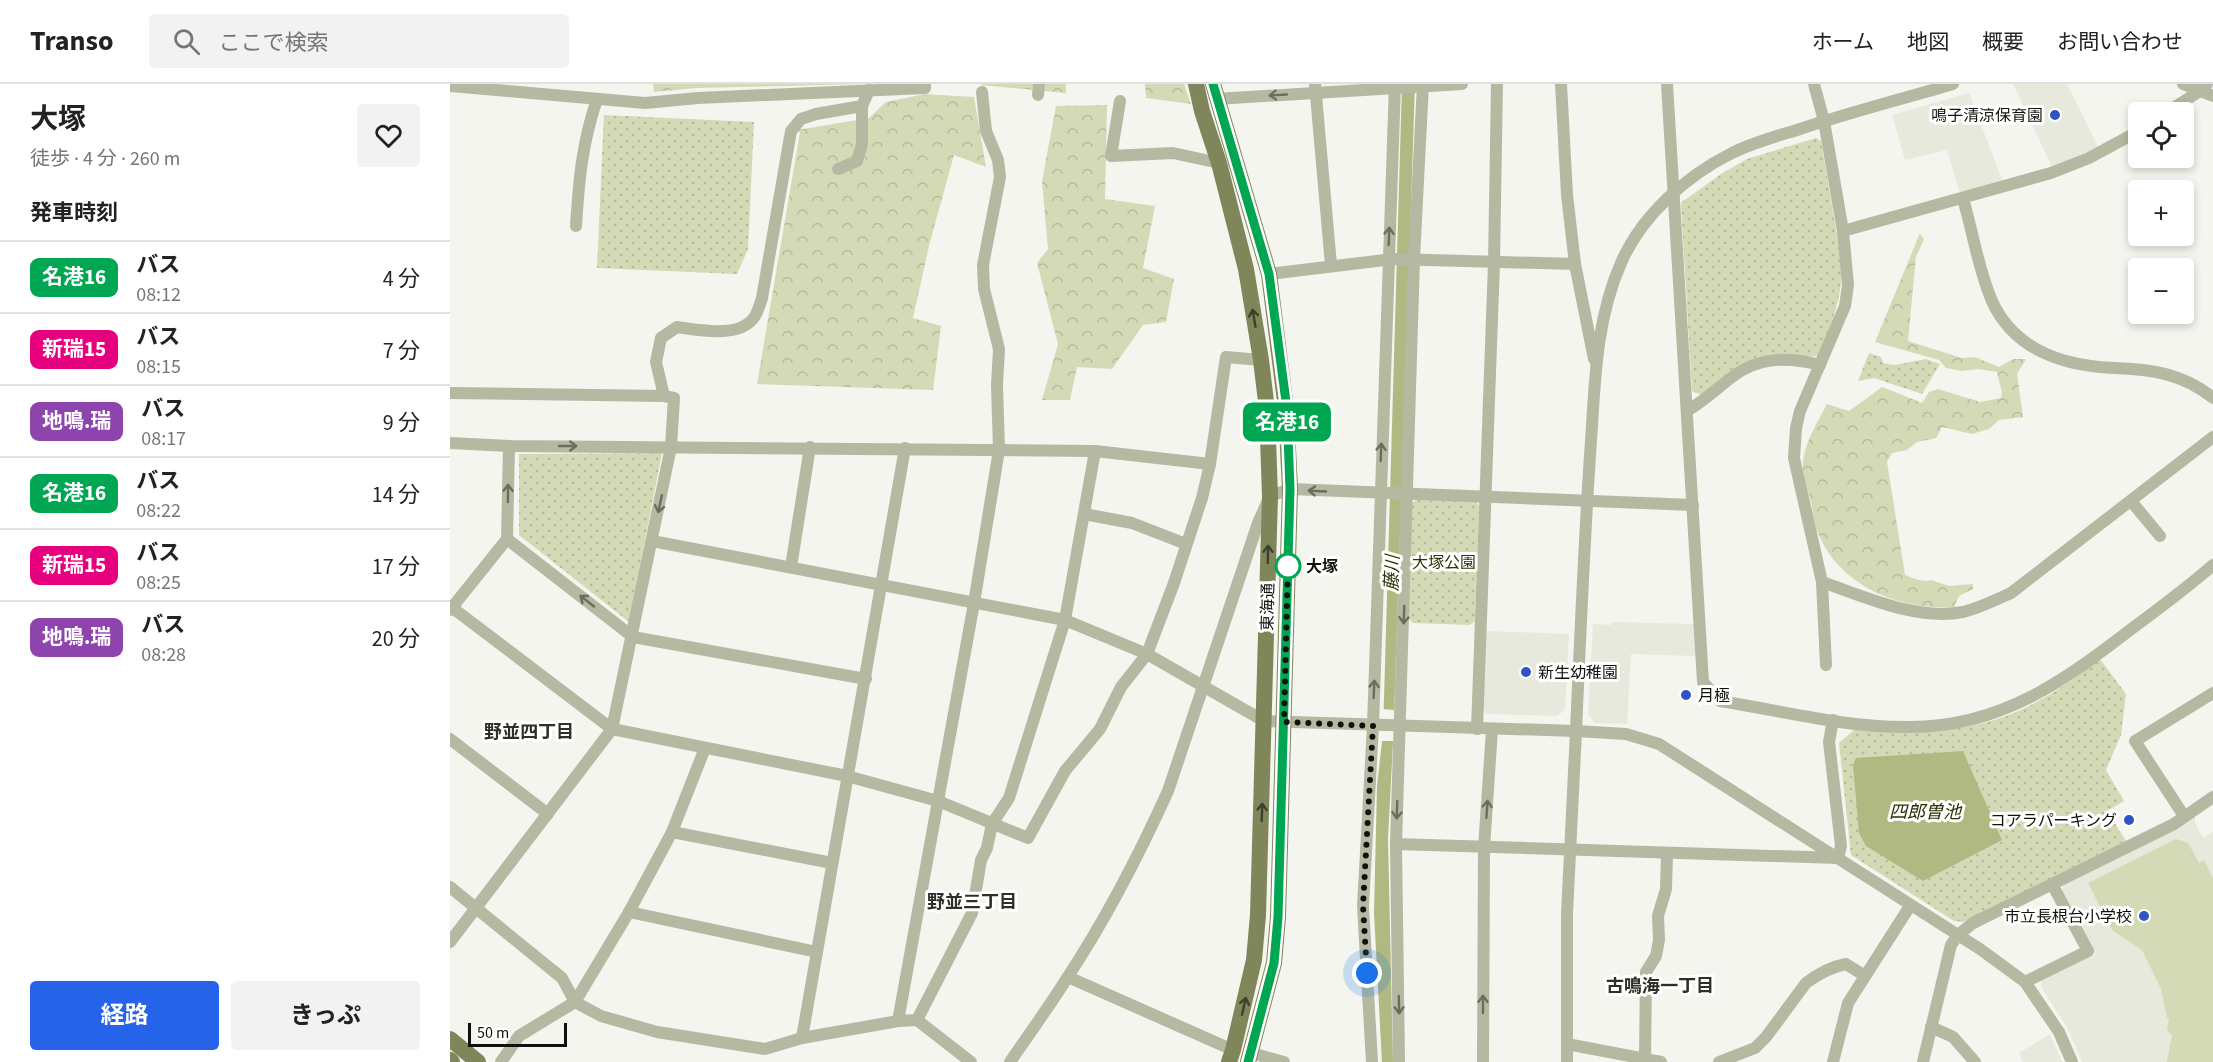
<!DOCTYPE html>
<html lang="ja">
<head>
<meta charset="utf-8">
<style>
	:root { --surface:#fff; --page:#f2f2f2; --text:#222; --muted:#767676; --line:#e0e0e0; --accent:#2563eb }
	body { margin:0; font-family:"Source Sans 3","Noto Sans JP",sans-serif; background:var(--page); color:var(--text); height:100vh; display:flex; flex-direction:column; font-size:22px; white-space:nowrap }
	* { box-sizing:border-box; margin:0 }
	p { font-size:20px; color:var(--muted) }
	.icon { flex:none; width:33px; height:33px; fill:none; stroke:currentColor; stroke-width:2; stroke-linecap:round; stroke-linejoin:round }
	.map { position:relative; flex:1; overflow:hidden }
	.details { display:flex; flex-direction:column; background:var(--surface); width:450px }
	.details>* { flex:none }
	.badge { padding:0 12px; border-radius:9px; font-size:21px; line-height:39px }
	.tools { position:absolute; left:1678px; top:18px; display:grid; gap:12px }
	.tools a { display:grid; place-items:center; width:66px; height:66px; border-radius:6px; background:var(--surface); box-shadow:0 3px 9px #0003; font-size:30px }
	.scale { position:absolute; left:18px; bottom:15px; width:99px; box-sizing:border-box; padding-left:6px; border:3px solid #11110f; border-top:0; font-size:16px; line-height:21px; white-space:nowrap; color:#11110f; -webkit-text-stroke:4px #fffffe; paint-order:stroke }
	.you { position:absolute; width:30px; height:30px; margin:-15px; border:4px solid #fff; border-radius:50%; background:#1a73e8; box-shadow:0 0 0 9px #1a73e833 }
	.map>.badge { position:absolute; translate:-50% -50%; box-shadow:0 0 0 3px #fff }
	h2 { padding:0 30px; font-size:22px; line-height:54px }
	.round { display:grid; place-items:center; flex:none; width:63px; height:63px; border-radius:6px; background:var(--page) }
	.head { display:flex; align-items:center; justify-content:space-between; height:102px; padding:0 30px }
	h1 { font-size:28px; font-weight:700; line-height:45px }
	.action { display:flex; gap:12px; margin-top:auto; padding:12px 30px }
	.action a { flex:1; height:69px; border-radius:6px; background:var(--accent); color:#fff; font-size:24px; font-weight:700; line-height:69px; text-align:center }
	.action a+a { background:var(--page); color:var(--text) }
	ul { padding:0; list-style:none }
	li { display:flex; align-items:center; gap:18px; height:72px; padding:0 30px; border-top:2px solid var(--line) }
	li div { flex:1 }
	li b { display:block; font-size:22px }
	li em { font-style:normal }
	li .badge { min-width:66px; font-weight:700; text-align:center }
	header { display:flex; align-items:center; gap:36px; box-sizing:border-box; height:84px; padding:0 30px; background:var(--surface); border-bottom:2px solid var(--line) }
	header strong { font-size:28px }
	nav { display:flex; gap:33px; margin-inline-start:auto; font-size:21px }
	.search { width:420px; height:54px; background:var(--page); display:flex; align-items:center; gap:15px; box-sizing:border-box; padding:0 21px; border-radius:6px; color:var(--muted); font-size:22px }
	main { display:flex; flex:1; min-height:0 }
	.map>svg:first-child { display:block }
	.built { fill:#e7e9dc }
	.forest { fill:url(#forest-crowns) }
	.park { fill:url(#park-dots) }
	.garden { fill:#d4dab6 }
	.water { fill:#b1b982 }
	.pier { fill:#f4f5ef }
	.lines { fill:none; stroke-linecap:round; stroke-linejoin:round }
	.minor { stroke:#b5b9a1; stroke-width:12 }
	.major { stroke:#80865a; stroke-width:16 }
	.oneway { stroke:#6b6d5f }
	.oneway2 { stroke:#3d402d }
	.line-casing { stroke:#fff; stroke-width:14 }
	.line { stroke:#00a651; stroke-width:9 }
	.walk { stroke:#11110f; stroke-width:6; stroke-dasharray:0 10.8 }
	.poi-dot { fill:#3153c3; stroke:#fffffe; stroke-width:2 }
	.stop-dot { fill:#fff; stroke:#00a651; stroke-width:3 }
	.labels { text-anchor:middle; stroke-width:6; stroke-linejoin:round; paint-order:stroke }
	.poi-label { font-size:16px; fill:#11110f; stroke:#fffffe; text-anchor:end }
	.park-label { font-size:16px; fill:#2f3307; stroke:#fffffe }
	.stop-label { font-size:16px; font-weight:bold; fill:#11110f; stroke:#fffffe; text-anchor:start }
	.street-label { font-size:16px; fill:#11110f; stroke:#fffffe }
	.water-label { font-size:18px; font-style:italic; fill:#2d3105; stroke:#fffffe }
	.neighbourhood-label { font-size:18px; font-weight:bold; fill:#2e2f2a; stroke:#fffffe }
</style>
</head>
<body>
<header>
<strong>Transo</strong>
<div class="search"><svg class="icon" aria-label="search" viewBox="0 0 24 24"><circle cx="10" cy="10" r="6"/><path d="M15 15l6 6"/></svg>ここで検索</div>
<nav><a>ホーム</a><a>地図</a><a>概要</a><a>お問い合わせ</a></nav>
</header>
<main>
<section class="details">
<div class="head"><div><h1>大塚</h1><p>徒歩 · 4 分 · 260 m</p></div><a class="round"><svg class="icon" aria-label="heart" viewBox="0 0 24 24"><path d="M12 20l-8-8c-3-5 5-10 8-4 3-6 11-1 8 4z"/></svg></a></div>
<h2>発車時刻</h2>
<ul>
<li><span class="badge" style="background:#00a651;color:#fff">名港16</span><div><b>バス</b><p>08:12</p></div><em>4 分</em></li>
<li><span class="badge" style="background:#e6007e;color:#fff">新瑞15</span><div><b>バス</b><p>08:15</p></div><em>7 分</em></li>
<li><span class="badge" style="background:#8e44ad;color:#fff">地鳴.瑞</span><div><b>バス</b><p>08:17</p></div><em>9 分</em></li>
<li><span class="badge" style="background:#00a651;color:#fff">名港16</span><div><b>バス</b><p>08:22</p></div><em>14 分</em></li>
<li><span class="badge" style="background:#e6007e;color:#fff">新瑞15</span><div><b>バス</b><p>08:25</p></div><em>17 分</em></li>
<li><span class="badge" style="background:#8e44ad;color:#fff">地鳴.瑞</span><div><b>バス</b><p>08:28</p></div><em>20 分</em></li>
</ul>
<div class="action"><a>経路</a><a>きっぷ</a></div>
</section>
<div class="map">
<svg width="1763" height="978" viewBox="0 0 1763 978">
	<defs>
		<pattern id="forest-crowns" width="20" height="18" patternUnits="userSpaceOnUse" patternTransform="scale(1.5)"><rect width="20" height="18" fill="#d4dab6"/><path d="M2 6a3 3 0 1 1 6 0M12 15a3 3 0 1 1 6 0" fill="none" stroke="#b5ba9b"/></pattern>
		<pattern id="park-dots" width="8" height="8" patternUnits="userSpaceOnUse" patternTransform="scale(1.5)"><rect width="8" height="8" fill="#d4dab6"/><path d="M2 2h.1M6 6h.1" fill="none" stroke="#b5ba9b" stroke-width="1.8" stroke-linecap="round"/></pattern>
	</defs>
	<rect width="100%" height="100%" fill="#f4f5ef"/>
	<g class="built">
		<path d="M1563,0H1617L1648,63L1602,83Z"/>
		<path d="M1519,9L1553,98L1510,109L1497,66L1455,76L1442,31Z"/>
		<path d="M1161,538L1244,540L1246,572L1181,570L1177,640L1145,639L1138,631L1143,540L1161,541Z"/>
		<path d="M1036,547L1119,550L1115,626L1107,632L1037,630L1033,626Z"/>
		<path d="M1745,732V739L1753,754L1763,748V978H1632L1617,943L1591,903L1592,896L1645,870L1612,807L1614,800Z"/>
		<path d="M1600,950L1612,978H1573L1569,969Z"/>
	</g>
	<g class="forest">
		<path d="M203,0H415L246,4L204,8Z"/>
		<path d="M532,0H616V9L531,1Z"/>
		<path d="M695,0H734L741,20L696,14Z"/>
		<path d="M475,10L524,13L536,83L504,71L480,158L463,234L491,242L483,306L307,300L350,48L347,46L419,34L436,18Z"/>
		<path d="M657,21L655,115L705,122L693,184L724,195L716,238L693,241L662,285L627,283L620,316H592L608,260L587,179L598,165L592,97L606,22Z"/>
		<path d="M1470,149L1474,156L1466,172L1458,257L1512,274L1525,273L1549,283L1563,275H1576L1567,290L1573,333L1549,336L1539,345L1522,350L1492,343L1486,354L1467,358L1457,366L1442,369L1437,378L1455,491C1464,494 1472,499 1481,496L1499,502L1523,500V505L1509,512L1504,523C1449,526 1390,503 1368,449C1364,440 1363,428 1361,418C1358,406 1352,390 1353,378C1355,357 1368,338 1377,320L1399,327L1432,303L1472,319L1479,308L1488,305L1530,318L1551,314L1552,309L1547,288L1528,285L1512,287L1496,284L1489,276L1425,258Z"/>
	</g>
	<g class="park">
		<path d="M154,31L304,38L298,165L287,190L147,184Z"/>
		<path d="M1366,54L1371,57L1392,180C1392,215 1382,239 1369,271C1358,275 1344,270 1332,270C1298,269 1275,289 1252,311L1242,307L1231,122L1232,118L1271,90L1297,75Z"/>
		<path d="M1419,269L1431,273L1433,279L1444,281L1476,275L1490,280L1472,310L1424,294L1408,297Z"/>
		<path d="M212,369L179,538L69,451V370Z"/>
		<path d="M966,416L1026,417L1029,422L1025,537L1020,541L963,539L958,534L962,419Z"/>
		<path d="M1650,575L1676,610L1671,651L1656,686L1674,717L1657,727L1676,757L1513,838L1504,837L1401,771L1389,659L1405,645C1462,651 1524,649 1577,623C1603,610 1627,593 1650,575Z"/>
	</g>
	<path class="garden" d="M1726,755L1738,759L1749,779L1754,776L1763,794V978H1717L1722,951L1717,946L1719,935L1717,934L1711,905L1692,866L1662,846L1638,799Z"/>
	<g class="water">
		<path d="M952,0H965L943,659L938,755L943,978H932L924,829L927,702L933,649Z"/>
		<path d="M1513,667L1552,756L1473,797L1416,762L1409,749L1403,681L1406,674Z"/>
	</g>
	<path class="pier" d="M930,625L945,626L944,657H929Z"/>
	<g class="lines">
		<g class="minor">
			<path d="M865,0L881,181"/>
			<path d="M1111,0L1117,111L1125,180L1144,275"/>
			<path d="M1217,0L1253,598L1270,617C1333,627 1397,644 1460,643C1552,643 1615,596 1684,543C1711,523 1738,503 1763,481"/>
			<path d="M1364,0L1374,37L1393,147L1398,201L1395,222L1350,327L1346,344L1344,374L1372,498L1376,581"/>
			<path d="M1733,0L1763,12"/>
			<path d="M0,2L195,19L248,14L475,4V0"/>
			<path d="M588,11L589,0"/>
			<path d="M766,15L1012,0"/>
			<path d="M670,17L661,72L723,69L769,79"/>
			<path d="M1717,28L1750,7L1757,0"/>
			<path d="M388,85L407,77L412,60V22"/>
			<path d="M1513,115C1523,148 1528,185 1542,217C1564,266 1614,282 1664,284C1701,285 1734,290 1763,314"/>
			<path d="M126,142C129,95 132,60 147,15"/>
			<path d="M1393,147L1601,89L1639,74L1689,47"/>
			<path d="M819,190L943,175L1125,180"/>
			<path d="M0,309L214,312L224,314L221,363L162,645L0,858"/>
			<path d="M214,312L206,278L211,254L227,243C249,246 291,255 305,232C308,227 310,220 312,214L341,47L351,35L366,30L412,22L419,6"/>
			<path d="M1237,327C1255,316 1266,305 1282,293C1309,272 1339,273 1370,281"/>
			<path d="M0,359L59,362L645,367L760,380"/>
			<path d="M1681,417L1710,452"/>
			<path d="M634,430L682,439L736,460"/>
			<path d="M57,455L183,553L416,595"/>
			<path d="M202,457L615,536L697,570L814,637L1126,647C1130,555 1134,463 1140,371C1145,306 1144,240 1171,179C1192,131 1236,92 1282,69C1304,58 1328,52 1350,45C1401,28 1452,15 1503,0"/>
			<path d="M341,483L360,363"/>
			<path d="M1372,498C1416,513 1467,537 1513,528C1530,524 1545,516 1561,509L1763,353"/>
			<path d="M0,522L162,645L397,692L488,717L578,754L615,687L650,645L671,603L697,570L724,499L752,414L760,380L776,273L811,276"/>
			<path d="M0,526L57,455L59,362"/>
			<path d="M1027,645L1044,179L1047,0"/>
			<path d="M0,655L98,730"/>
			<path d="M255,664L222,748L179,828L125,918L151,932L207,948L315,965L352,954L448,937L467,936L521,978"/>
			<path d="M1734,732L1685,657L1763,609"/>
			<path d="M222,748L382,779"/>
			<path d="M946,760L1388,774L1391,762L1379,658L1383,636"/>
			<path d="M0,803L112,894L125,918L69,952L51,978"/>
			<path d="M179,828L367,868"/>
			<path d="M618,893L783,966"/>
			<path d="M1575,898L1638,867L1602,800"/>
			<path d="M467,936L522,829L531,776L537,764L542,740L559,714L615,536L645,367"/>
			<path d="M448,937L524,519L549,366L547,301L549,265L534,205L533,181L550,93L548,76L536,47L532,8"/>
			<path d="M1481,943L1503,953L1525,978"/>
			<path d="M352,954L455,364"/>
			<path d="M1117,960L1211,978"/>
			<path d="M801,969L834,978"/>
			<path d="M1195,975L1196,888L1206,872L1209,856L1208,832L1216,805L1217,770"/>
			<path d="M560,978C579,950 599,923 617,894C656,835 689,771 718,707L808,439L820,412L840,405L1243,421"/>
			<path d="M922,978L913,822L923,642L945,0"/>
			<path d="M949,978L946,760L964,175L973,0"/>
			<path d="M1033,978L1034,764L1042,646"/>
			<path d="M1117,978V830L1126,647L1176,650L1209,660L1530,865L1575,898L1609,948L1622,978"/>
			<path d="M1269,978L1305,964L1316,953L1356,899C1368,890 1380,883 1396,880L1415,892"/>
			<path d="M1383,978L1398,919L1460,822"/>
			<path d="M1473,978L1501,861L1508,851L1523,839L1724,740L1763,713"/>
		</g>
		<g class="major">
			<path d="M746,0L752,27L769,79L796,185L811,276L817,326L820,412L808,831L804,876L783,966L779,978"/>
			<path d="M763,0L819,190L836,325L840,405L828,833L824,879L798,978"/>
			<path d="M0,955L28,978"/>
			<path d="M0,976L2,978"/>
		</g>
	</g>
	<defs><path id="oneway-shaft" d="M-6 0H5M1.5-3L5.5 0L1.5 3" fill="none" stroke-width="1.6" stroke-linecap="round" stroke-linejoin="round" transform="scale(1.5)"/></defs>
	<g class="oneway">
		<use href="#oneway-shaft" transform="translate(828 11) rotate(177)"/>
		<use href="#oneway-shaft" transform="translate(939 152) rotate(-88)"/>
		<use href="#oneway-shaft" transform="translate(118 362)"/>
		<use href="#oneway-shaft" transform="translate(931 368) rotate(-88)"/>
		<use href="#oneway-shaft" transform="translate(867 407) rotate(-177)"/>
		<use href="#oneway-shaft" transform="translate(58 409) rotate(-89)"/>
		<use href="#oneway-shaft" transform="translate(210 420) rotate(102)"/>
		<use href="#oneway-shaft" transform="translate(137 517) rotate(-142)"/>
		<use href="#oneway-shaft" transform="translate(954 531) rotate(92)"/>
		<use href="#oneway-shaft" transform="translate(924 605) rotate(-88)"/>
		<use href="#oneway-shaft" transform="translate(1037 725) rotate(-86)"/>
		<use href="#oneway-shaft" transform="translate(947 726) rotate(92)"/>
		<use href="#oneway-shaft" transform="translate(1033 920) rotate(-90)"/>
		<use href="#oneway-shaft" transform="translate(949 921) rotate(89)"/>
	</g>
	<g class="oneway2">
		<use href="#oneway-shaft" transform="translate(804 234) rotate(-100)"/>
		<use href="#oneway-shaft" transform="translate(818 470) rotate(-89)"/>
		<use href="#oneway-shaft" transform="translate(812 728) rotate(-88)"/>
		<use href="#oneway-shaft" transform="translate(794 922) rotate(-77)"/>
	</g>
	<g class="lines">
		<defs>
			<path id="line" d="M763,0L819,190L837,325L840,405L828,833L824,879L798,978"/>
		</defs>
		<use href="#line" class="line-casing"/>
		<use href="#line" class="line"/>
		<path class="walk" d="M838,482V475L834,638L923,642L913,822L917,889"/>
	</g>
	<g class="poi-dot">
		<circle cx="1605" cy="31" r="6"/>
		<circle cx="1076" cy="588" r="6"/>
		<circle cx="1236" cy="611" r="6"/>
		<circle cx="1679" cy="736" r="6"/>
		<circle cx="1694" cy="832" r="6"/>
	</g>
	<circle class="stop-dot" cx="838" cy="482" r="12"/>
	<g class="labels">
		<g class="poi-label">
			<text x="1593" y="37">鳴子清涼保育園</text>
			<text x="1088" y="594" text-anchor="start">新生幼稚園</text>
			<text x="1248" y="617" text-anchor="start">月極</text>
			<text x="1667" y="742">コアラパーキング</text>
			<text x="1682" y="838">市立長根台小学校</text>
		</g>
		<g class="park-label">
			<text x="994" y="484">大塚公園</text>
		</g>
		<g class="stop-label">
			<text x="856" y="488">大塚</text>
		</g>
		<g class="street-label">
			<text transform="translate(817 523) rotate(-89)" y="6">東海通</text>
		</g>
		<g class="water-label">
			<text transform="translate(942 489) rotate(-88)" y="6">藤川</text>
			<text x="1475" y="734">四郎曽池</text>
		</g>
		<g class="neighbourhood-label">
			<text x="79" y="654">野並四丁目</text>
			<text x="522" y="824">野並三丁目</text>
			<text x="1210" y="908">古鳴海一丁目</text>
		</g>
	</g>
</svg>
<div class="tools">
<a><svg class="icon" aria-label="locate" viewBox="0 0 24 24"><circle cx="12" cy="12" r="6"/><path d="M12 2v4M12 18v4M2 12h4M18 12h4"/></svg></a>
<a>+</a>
<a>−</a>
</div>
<div class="scale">50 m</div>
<div class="you" style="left:917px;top:889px"></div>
<b class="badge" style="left:837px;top:338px;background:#00a651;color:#fff">名港16</b>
</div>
</main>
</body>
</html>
